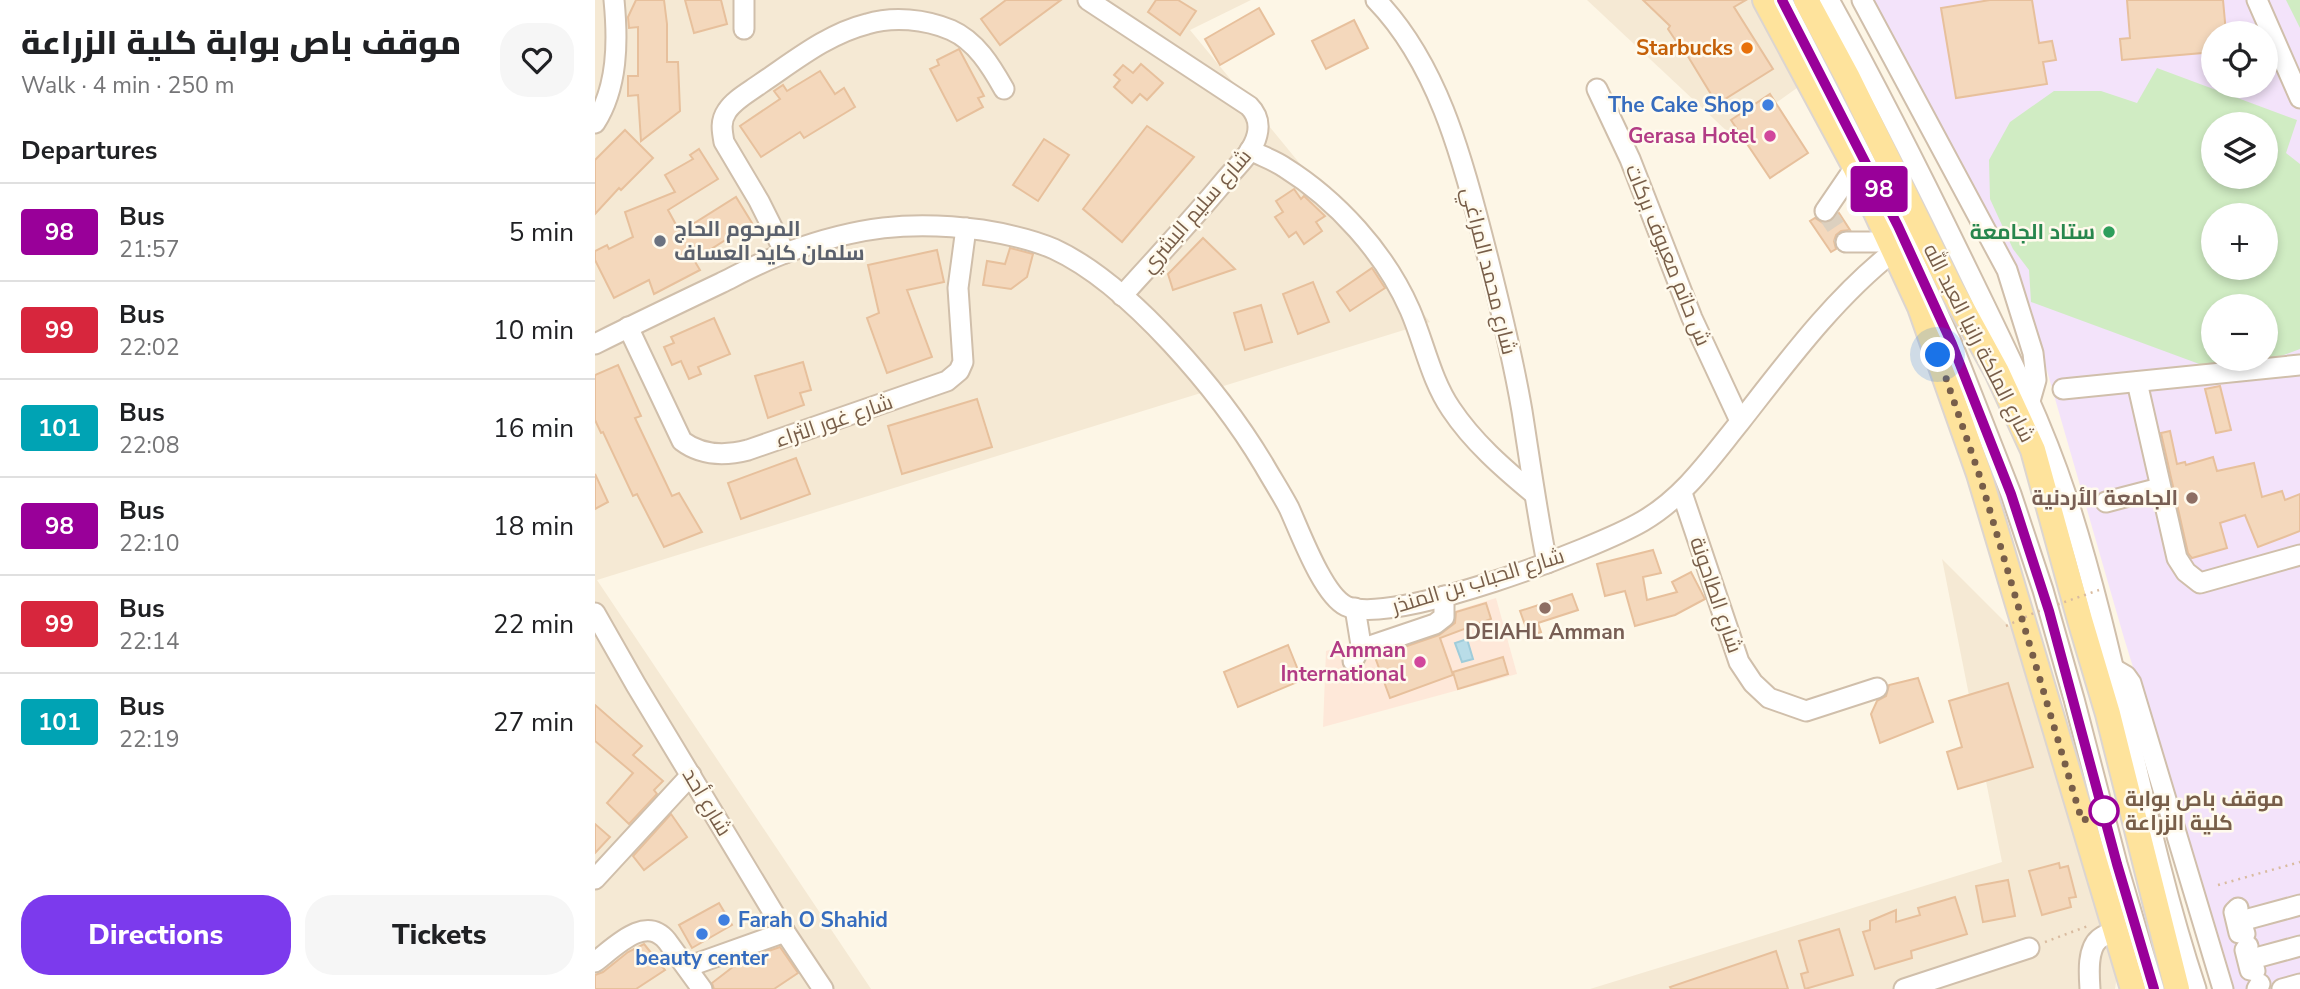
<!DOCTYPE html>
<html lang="en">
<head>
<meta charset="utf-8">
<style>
	:root { --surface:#fff; --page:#f6f6f6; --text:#202124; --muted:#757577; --line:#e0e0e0; --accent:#7c3aed }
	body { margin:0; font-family:"Nunito Sans",Cairo,sans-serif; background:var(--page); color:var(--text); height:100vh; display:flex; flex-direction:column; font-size:26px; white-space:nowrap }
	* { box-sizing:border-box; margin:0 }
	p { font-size:23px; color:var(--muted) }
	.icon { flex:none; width:38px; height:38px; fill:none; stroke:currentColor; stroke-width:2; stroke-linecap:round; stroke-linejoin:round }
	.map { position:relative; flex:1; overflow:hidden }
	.sheet { display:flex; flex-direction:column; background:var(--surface); width:595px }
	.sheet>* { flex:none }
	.badge { padding:0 14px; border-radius:5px; font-size:24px; line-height:46px }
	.controls { position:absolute; left:1606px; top:21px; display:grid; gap:14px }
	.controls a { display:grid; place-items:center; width:77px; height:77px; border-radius:50%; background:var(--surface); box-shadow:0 4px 10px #0003; font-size:35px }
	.you { position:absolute; width:35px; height:35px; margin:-18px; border:5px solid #fff; border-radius:50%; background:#1a73e8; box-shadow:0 0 0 10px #1a73e833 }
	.map>.badge { position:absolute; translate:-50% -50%; box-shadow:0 0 0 4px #fff }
	h2 { padding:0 21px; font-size:26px; line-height:63px }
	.round { display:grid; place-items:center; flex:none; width:74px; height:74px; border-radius:28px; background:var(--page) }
	.summary { display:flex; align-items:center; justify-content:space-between; height:119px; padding:0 21px }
	h1 { font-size:33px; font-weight:800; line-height:52px }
	.cta { display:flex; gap:14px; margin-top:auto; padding:14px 21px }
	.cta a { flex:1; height:80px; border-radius:28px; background:var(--accent); color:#fff; font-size:28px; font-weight:800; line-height:80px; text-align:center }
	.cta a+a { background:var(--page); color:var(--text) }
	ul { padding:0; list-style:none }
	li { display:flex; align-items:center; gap:21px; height:98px; padding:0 21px; border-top:2px solid var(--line) }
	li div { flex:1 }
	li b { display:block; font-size:26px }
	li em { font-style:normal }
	li .badge { min-width:77px; font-weight:700; text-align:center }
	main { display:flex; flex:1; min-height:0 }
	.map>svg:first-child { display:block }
	.residential { fill:#f5e9d4 }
	.commercial { fill:#fee8d9 }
	.education { fill:#f3e3fa; fill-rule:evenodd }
	.green { fill:#d0ecc3; fill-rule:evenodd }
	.water { fill:#b9dde8; stroke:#9fccda; stroke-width:2 }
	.building { fill:#f4d8bc; stroke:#e7c09c; stroke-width:2 }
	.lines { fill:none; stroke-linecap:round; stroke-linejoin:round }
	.minor-tunnel { stroke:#dcd0bf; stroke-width:19; stroke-dasharray:19 10; stroke-linecap:butt }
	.minor-casing { stroke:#d0bfab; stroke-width:23 }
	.major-casing { stroke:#dcd5d0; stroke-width:28 }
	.path { stroke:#d9bb9f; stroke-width:2.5; stroke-dasharray:2 5; stroke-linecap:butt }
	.minor { stroke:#fff; stroke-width:19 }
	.major { stroke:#fee39c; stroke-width:24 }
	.path-bridge { stroke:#d9bb9f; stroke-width:2.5; stroke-dasharray:2 5; stroke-linecap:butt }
	.line-casing { stroke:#fff; stroke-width:16 }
	.line { stroke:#909; stroke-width:10 }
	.walk { stroke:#785e49; stroke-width:7; stroke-dasharray:0 12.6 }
	.food-dot { fill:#e8710a; stroke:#fffaed; stroke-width:2.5 }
	.shop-dot { fill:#3f7fe0; stroke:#fffaed; stroke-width:2.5 }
	.hotel-dot { fill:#d1479c; stroke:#fffaed; stroke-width:2.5 }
	.leisure-dot { fill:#2e9e5b; stroke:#fffaed; stroke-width:2.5 }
	.worship-dot { fill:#6b7280; stroke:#fffaed; stroke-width:2.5 }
	.education-dot { fill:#8d6e63; stroke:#fffaed; stroke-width:2.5 }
	.stop-dot { fill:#fff; stroke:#909; stroke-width:3.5 }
	.labels { text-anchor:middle; stroke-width:5; stroke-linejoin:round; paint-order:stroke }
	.food-label { font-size:21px; font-weight:bold; fill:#c56008; stroke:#fffaed; text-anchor:end }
	.shop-label { font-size:21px; font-weight:bold; fill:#366cbe; stroke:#fffaed; text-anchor:end }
	.hotel-label { font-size:21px; font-weight:bold; fill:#b23c85; stroke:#fffaed; text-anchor:end }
	.street-label { font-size:21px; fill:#785e49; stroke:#fffaed }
	.worship-label { font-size:21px; font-weight:bold; fill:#5b616d; stroke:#fffaed; text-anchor:start }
	.leisure-label { font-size:21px; font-weight:bold; fill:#27864d; stroke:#fffaed; text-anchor:end }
	.education-label { font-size:21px; font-weight:bold; fill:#785e54; stroke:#fffaed; text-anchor:end }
	.stop-label { font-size:21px; font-weight:bold; fill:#785e49; stroke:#fffaed; text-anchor:start }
</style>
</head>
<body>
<main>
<section class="sheet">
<div class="summary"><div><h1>موقف باص بوابة كلية الزراعة</h1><p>Walk · 4 min · 250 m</p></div><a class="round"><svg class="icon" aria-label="heart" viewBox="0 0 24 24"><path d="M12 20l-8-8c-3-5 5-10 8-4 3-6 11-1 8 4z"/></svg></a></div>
<h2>Departures</h2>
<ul>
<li><span class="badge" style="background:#909;color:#fff">98</span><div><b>Bus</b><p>21:57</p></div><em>5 min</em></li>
<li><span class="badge" style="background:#d7263d;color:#fff">99</span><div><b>Bus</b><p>22:02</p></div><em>10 min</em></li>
<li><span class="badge" style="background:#00a3b4;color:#fff">101</span><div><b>Bus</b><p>22:08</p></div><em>16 min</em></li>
<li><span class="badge" style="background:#909;color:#fff">98</span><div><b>Bus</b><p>22:10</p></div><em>18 min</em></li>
<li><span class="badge" style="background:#d7263d;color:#fff">99</span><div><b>Bus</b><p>22:14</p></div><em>22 min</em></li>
<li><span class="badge" style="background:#00a3b4;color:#fff">101</span><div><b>Bus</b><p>22:19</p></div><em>27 min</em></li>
</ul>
<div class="cta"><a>Directions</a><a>Tickets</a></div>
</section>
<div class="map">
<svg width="1705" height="989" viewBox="0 0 1705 989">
	<rect width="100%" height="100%" fill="#fdf6e6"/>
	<g class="residential">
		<path d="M0,0H656L595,30L835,322L2,580L276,989H0Z"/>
		<path d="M992,0H1179L1220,75L1136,135Z"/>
		<path d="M1347,559L1445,657L1530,920L1520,989H995L1407,862Z"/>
	</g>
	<path class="commercial" d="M901,598L922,674L728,727L731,651Z"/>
	<path class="education" d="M1274,0H1705V989H1633L1585,819L1529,638L1448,357ZM1619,33H1671V86H1619ZM1619,124H1671V177H1619ZM1619,215H1671V268H1619ZM1619,306H1671V359H1619Z"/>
	<g class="green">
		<path d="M1691,0H1705V28Z"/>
		<path d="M1562,68L1702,120L1691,153L1705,164V349L1678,359L1607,365L1436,302L1434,270L1418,249L1395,199L1394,160L1415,122L1459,91H1506L1542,103ZM1619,124H1671V177H1619ZM1619,215H1671V268H1619ZM1619,306H1671V359H1619Z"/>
	</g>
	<path class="water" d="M872,639L878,659L867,662L860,643Z"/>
	<g class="building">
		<path d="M41,0H69L72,24V62H83L85,111L46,141L43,95L33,96V76H43V27L34,28L33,17Z"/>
		<path d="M90,0H126L132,24L99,33Z"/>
		<path d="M411,0H466L405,45L386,19Z"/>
		<path d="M561,0H583L601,11L585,35L553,12Z"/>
		<path d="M1048,0H1151L1139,7L1178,69L1122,104L1083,40L1081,41L1073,29L1075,26Z"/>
		<path d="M1395,0H1437L1444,43L1457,41L1461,60L1448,62L1452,84L1361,98L1346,8Z"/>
		<path d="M1532,0H1628L1631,33H1619V52L1527,60L1525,39L1535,38Z"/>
		<path d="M664,8L679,34L625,65L610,39Z"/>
		<path d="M759,20L773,48L731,69L717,41Z"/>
		<path d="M364,49L389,96L383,98L388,107L362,121L335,69L344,65L342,60Z"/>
		<path d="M546,64L568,83L552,100L545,94L537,103L519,87L525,80L519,75L528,65L538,73Z"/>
		<path d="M225,71L240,94L249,88L260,107L209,138L205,132L166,157L145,126L185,99L179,91L188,85L192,91Z"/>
		<path d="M1175,94L1213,153L1175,178L1136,120Z"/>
		<path d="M552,126L599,157L527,242L488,209Z"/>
		<path d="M30,130L58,158L26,190L24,188L0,214V160Z"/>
		<path d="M449,139L474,155L443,201L418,185Z"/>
		<path d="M104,149L123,179L73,210L85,232L141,197L157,223L99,260L105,270L59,294L54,280L19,298L0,260V251L12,245L14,249L38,237L30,212L80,192L70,175L98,159L95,155Z"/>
		<path d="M699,189L706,199L709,196L730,216L721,222L727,231L709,244L701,232L694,237L680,217L688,212L681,201Z"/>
		<path d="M1244,213L1255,230L1246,231L1241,235L1239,241L1241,249L1236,252L1215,221L1220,218L1228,223L1235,222Z"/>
		<path d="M608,238L640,269L578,290L573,274Z"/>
		<path d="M415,248L438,254L432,277L416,289L388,285L392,261L410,264Z"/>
		<path d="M342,250L349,282L312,290L337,357L292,373L272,318L284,313L273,265Z"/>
		<path d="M777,268L790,288L755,311L742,292Z"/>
		<path d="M718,282L734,322L703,334L688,294Z"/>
		<path d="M666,305L677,342L650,350L639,313Z"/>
		<path d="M119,318L135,354L103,367L106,374L94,379L86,361L77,365L69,347L79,343L76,337Z"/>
		<path d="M208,362L216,390L205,393L209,405L173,418L160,376Z"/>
		<path d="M23,365L46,416L40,418L77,496L84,493L107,532L69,547L42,494L38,496L8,432L6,433L0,420V375Z"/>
		<path d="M1625,386L1636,430L1621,433L1610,389Z"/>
		<path d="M382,399L397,447L307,474L293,426Z"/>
		<path d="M1575,431L1582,464L1590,462L1591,465L1618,457L1622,471L1659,463L1667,497L1687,491L1690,500L1705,494V531L1663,547L1650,515L1625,523L1632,548L1597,558L1593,553L1566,433Z"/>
		<path d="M201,458L215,494L146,519L133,483Z"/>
		<path d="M0,474L13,502L0,509Z"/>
		<path d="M1058,550L1066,573L1048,577L1052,600L1082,592L1077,582L1096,572L1110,599L1080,615L1040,626L1030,591L1010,596L1002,564Z"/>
		<path d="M977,594L983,610L943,623L946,632L934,636L925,611Z"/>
		<path d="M891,603L896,619L845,638L858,675L795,698L780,657L844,635L860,623L861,612Z"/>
		<path d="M693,645L707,680L643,707L629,672Z"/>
		<path d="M908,657L913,674L863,689L858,672Z"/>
		<path d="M1323,678L1338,722L1285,743L1276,714L1282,701L1291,696L1294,685Z"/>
		<path d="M1413,683L1438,767L1363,789L1352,752L1367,747L1354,701Z"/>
		<path d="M0,705L47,746L38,755L68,781L59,790L62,794L34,824L12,803L38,773L0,741Z"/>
		<path d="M76,814L92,837L49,870L38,856Z"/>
		<path d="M0,824L15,837L0,853Z"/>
		<path d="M1464,863L1465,868L1473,866L1481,897L1474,898L1476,907L1447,915L1434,871Z"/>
		<path d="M1413,880L1420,916L1388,922L1381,886Z"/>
		<path d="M1360,897L1372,934L1316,951L1317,958L1280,969L1268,932L1275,930V921L1301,910V922L1325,915L1323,908Z"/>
		<path d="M124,903L137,925L97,948L84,925Z"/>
		<path d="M1244,929L1258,975L1210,989L1206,974L1213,972L1204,941Z"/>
		<path d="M49,944L70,970L41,989H0V975L8,972L33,952Z"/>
		<path d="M185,947L203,973L179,989H119L117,983L147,960Z"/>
		<path d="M1181,951L1193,989H1076L1075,987Z"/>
	</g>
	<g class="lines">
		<path class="minor-tunnel" d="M1230,211L1251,242"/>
		<defs>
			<g id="minor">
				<path d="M493,0L654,106C662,114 665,123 662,135C658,152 642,166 631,179C598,219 562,257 527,296"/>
				<path d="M781,0C841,62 866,153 887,235C902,293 917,352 927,411C935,462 942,513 952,563"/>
				<path d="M1187,0L1303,226L1357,344L1416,494L1448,590L1479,699L1522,864L1559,989"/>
				<path d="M1234,0C1284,90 1330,182 1375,275C1410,347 1446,419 1471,495C1524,657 1547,827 1601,989"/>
				<path d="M1267,0L1412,270L1438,353L1441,380L1435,401"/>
				<path d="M1662,0L1705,98"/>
				<path d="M149,29V0"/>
				<path d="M1002,89L1035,159L1097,318L1145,421"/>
				<path d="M0,123C23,87 23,41 19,0"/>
				<path d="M655,150C666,156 679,160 689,167C742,200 790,253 815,310C829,342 836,380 856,409C878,442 908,468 938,493"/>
				<path d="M1230,211L1260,167"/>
				<path d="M1251,242H1295"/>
				<path d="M190,253L164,201L129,142C127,131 125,121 132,111C139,100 154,92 165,84C198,62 232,34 272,24C298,16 330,19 356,30C381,41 396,66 409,89"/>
				<path d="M33,327L87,441C107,456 130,456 153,450L352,381L364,371L368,362L363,288L371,228"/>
				<path d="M0,344C42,323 84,303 126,283C148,272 170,260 193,252C261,227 315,220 387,230C412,234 436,239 459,249C535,284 626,393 669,465C677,479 686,493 694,508C705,532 728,595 751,606C796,627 1002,548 1048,521C1089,497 1115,459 1145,422C1192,362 1239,298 1299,251"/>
				<path d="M1542,382L1582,558L1591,572L1605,583L1705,555"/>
				<path d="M1468,389L1705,365"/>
				<path d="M1087,493L1144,662L1158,683L1174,698L1211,711L1282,688"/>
				<path d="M1511,502L1565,488"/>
				<path d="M760,608L766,645L775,646L840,624L849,617V596"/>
				<path d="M0,613L41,685L190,932L228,989"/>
				<path d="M758,661L766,645"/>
				<path d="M1519,669L1531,676L1536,683L1628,989"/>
				<path d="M0,879L96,775"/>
				<path d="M1643,908L1639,912L1644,933L1650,934L1646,921L1705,905"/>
				<path d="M1653,946L1650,950L1655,970L1660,971L1657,959L1705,946"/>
				<path d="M0,962C20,947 50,914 72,941L107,989"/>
				<path d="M92,967L190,932"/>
				<path d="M1309,989L1434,948"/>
				<path d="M1495,989C1494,974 1492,949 1504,939C1509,935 1515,933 1520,930"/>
				<path d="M1662,989L1665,984"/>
				<path d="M1687,989L1705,984"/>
			</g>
			<g id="major">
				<path d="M1170,0L1260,167L1325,307L1384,474L1538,989"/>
				<path d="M1211,0L1253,78L1356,288L1402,372L1438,450L1485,620L1513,714L1582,989"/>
			</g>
		</defs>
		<use href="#minor" class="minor-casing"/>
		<use href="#major" class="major-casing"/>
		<g class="path">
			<path d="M1623,885L1705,862"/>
			<path d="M1450,942L1493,926"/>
		</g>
		<use href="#minor" class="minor"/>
		<use href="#major" class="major"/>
		<path class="path-bridge" d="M1411,626L1441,612L1504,590"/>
	</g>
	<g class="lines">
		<defs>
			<path id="line" d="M1187,0L1303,226L1357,344L1416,494L1454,611L1522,864L1559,989"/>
		</defs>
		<use href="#line" class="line-casing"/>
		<use href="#line" class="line"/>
		<path class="walk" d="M1343,355L1384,474L1487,821L1509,811"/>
	</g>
	<circle class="food-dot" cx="1152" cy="48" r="7"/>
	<g class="shop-dot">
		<circle cx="1173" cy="105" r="7"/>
		<circle cx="129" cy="920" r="7"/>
		<circle cx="107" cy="934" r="7"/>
	</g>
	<g class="hotel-dot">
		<circle cx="1175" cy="136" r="7"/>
		<circle cx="825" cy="662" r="7"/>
	</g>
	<circle class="leisure-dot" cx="1514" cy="232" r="7"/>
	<circle class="worship-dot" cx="65" cy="241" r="7"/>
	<g class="education-dot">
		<circle cx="1597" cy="498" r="7"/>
		<circle cx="950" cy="608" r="7"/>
	</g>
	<circle class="stop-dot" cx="1509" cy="811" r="14"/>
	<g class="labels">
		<g class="food-label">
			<text x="1138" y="55">Starbucks</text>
		</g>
		<g class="shop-label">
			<text x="1159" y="112">The Cake Shop</text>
			<text x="143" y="927" text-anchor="start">Farah O Shahid</text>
			<text x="107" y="965" text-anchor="middle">beauty center</text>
		</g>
		<g class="hotel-label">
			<text x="1161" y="143">Gerasa Hotel</text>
			<text x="811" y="657">Amman<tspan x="811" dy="24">International</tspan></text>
		</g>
		<g class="street-label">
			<text transform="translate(601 211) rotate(-49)" y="7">شارع سليم البشري</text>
			<text transform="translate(1073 255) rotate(68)" y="7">ش حاتم معيوف بركات</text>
			<text transform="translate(894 271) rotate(76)" y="7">شارع محمد المراغي</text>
			<text transform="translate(1384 343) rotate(63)" y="7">شارع الملكة رانيا العبد الله</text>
			<text transform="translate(239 421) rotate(-19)" y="7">شارع غور الثراء</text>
			<text transform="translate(883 581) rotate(-17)" y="7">شارع الحباب بن المنذر</text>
			<text transform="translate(1121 595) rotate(71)" y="7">شارع الطاحونة</text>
			<text transform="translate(112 802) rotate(59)" y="7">شارع أحد</text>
		</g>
		<g class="worship-label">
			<text x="79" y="236">المرحوم الحاج<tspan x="79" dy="24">سلمان كايد العساف</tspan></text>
		</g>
		<g class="leisure-label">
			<text x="1500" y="239">ستاد الجامعة</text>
		</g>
		<g class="education-label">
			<text x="1583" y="505">الجامعة الأردنية</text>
			<text x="950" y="639" text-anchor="middle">DEIAHL Amman</text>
		</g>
		<g class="stop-label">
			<text x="1530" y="806">موقف باص بوابة<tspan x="1530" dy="24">كلية الزراعة</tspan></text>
		</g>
	</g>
</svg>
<div class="controls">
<a><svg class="icon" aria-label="locate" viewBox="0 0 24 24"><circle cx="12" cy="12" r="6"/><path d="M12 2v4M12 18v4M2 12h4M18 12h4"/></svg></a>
<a><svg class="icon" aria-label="layers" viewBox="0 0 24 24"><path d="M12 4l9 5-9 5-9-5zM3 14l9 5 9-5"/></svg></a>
<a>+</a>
<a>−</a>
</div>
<div class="you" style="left:1343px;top:355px"></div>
<b class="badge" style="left:1284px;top:189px;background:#909;color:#fff">98</b>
</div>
</main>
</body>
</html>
